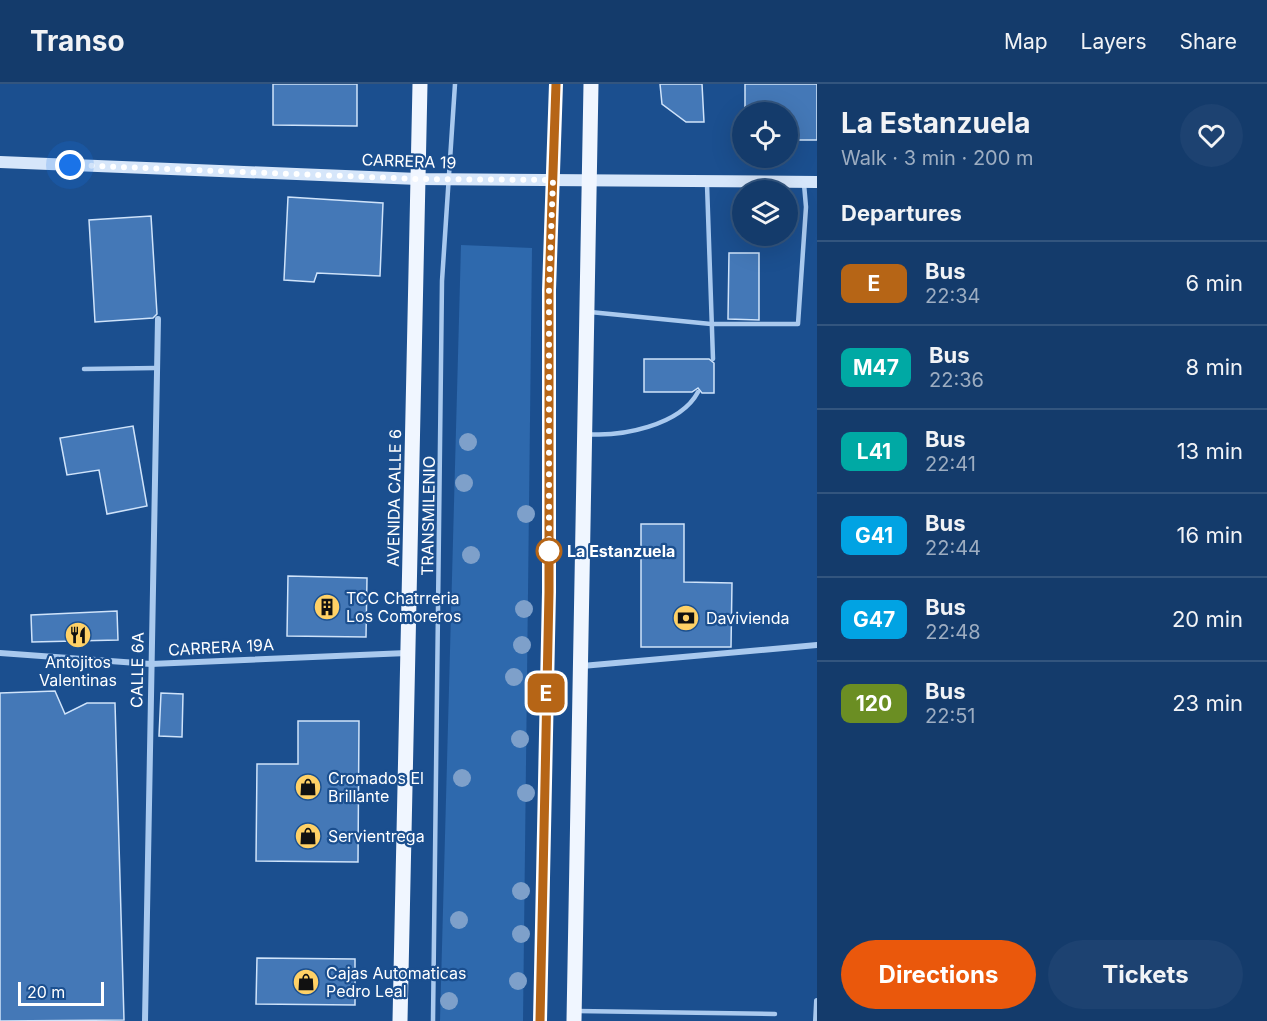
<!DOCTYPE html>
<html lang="en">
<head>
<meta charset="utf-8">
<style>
	:root { --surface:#143b6b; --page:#1d4271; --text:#f1f3f6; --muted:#9dadc1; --line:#33557e; --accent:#ea580c }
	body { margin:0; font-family:Inter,sans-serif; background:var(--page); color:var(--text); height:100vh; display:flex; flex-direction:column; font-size:22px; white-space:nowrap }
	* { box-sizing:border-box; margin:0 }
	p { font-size:20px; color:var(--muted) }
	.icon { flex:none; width:33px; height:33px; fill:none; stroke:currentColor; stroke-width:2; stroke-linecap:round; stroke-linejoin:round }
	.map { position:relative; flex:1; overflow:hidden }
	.sheet { display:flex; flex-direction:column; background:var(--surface); width:450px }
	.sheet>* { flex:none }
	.badge { padding:0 12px; border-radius:9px; font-size:21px; line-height:39px }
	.tools { position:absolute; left:732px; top:18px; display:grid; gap:12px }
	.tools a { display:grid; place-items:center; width:66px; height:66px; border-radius:50%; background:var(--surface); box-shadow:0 6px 24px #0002,0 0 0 2px var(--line); font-size:30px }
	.scale { position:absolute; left:18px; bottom:15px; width:86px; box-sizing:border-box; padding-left:6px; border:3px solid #fff; border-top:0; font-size:16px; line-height:21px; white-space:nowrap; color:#fff; -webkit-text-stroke:4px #1b4f8f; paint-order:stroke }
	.you { position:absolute; width:30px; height:30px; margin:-15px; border:4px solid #fff; border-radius:50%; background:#1a73e8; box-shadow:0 0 0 9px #1a73e833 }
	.map>.badge { position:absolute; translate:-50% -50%; box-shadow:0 0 0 3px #fff }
	h2 { padding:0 24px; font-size:22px; line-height:54px }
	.round { display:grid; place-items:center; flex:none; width:63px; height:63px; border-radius:32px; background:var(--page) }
	.overview { display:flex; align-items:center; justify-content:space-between; height:102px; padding:0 24px }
	h1 { font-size:28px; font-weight:700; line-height:45px }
	.cta { display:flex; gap:12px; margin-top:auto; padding:12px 24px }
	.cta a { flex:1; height:69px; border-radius:36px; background:var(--accent); color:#fff; font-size:24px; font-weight:700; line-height:69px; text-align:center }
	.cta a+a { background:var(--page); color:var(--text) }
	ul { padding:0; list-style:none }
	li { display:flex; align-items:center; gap:18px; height:84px; padding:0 24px; border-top:2px solid var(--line) }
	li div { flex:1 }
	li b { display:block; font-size:22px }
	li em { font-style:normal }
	li .badge { min-width:66px; font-weight:700; text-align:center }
	header { display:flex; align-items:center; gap:36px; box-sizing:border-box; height:84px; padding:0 30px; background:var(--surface); border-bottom:2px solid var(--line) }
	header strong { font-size:28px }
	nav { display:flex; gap:33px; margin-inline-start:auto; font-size:21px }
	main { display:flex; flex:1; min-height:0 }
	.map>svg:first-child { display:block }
	.green { fill:#2e69ad }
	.building { fill:#4478b7; stroke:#cfe3fa; stroke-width:1.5 }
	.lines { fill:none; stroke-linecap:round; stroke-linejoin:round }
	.lane { stroke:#a9c9ee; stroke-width:4.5 }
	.street { stroke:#a9c9ee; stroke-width:6 }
	.secondary { stroke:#d6e6fa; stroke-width:12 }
	.primary { stroke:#f0f6ff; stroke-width:15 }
	.tree { fill:#7ea0ca }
	.line-casing { stroke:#fff; stroke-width:14 }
	.line { stroke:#b66516; stroke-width:9 }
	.walk { stroke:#fff; stroke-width:6; stroke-dasharray:0 10.8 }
	.stop-dot { fill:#fff; stroke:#b66516; stroke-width:3 }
	.labels { text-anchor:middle; stroke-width:4.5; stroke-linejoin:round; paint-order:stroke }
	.street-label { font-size:16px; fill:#fff; stroke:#1b4f8f }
	.stop-label { font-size:16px; font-weight:bold; fill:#fff; stroke:#1b4f8f; text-anchor:start }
	.poi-label { font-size:16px; fill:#fff; stroke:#1b4f8f; text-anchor:start }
</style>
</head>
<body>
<header>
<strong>Transo</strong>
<nav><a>Map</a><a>Layers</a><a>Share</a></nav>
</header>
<main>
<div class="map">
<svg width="817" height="937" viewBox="0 0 817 937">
	<rect width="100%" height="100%" fill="#1b4f8f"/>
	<path class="green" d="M461,161L532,164L523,937H440Z"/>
	<g class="building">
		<path d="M273,0H357V42L273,41Z"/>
		<path d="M660,0H702L704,38H686L662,20Z"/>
		<path d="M745,0H817V56H788V28H745Z"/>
		<path d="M288,113L383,119L380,192L317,189L314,198L284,196Z"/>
		<path d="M151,132L157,230L153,234L95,238L89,136Z"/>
		<path d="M729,169H759V236L728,235Z"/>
		<path d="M644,275H709L714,279V309H702L698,304L692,308H644Z"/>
		<path d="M133,342L147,422L107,430L99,386L67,391L60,354Z"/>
		<path d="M641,440H684V498L732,499L731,563H641Z"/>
		<path d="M288,492L367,494L366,553L287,552Z"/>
		<path d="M117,527L118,556L32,558L31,531Z"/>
		<path d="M55,607L65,630L87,619H115L124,936L0,937V609Z"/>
		<path d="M161,609L183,610L182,653L159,652Z"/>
		<path d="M298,637H359L358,778L256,777L257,680H298Z"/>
		<path d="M257,874L355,875V921L256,920Z"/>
	</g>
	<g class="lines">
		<g class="lane">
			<path d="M707,100L713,275"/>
			<path d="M590,228L711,240H798L806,123L804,100"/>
			<path d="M84,285L156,284"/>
			<path d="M586,350C620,353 680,342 698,308"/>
			<path d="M577,927L775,930"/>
			<path d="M433,937L442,197L455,0"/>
			<path d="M540,937L548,508L549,206L556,0"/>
		</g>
		<g class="street">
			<path d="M0,569L151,580L407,569"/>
			<path d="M582,582L817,561"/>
			<path d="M145,937L158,235"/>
			<path d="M816,937L817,917"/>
		</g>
		<path class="secondary" d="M0,78L418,95L817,98"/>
		<g class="primary">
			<path d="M400,937L420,0"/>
			<path d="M574,937L591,0"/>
		</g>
	</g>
	<g class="tree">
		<circle cx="468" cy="358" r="9"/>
		<circle cx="464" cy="399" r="9"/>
		<circle cx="526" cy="430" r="9"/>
		<circle cx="471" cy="471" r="9"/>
		<circle cx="524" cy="525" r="9"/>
		<circle cx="522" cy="561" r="9"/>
		<circle cx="514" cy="593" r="9"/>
		<circle cx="520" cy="655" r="9"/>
		<circle cx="462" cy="694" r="9"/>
		<circle cx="526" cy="709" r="9"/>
		<circle cx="521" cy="807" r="9"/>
		<circle cx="459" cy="836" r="9"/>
		<circle cx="521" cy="850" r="9"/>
		<circle cx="518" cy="897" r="9"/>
		<circle cx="449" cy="917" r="9"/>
	</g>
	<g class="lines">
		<defs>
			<path id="line" d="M540,937L549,508V206L556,0"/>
		</defs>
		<use href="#line" class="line-casing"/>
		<use href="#line" class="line"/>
		<path class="walk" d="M70,81L418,95L553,96L549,206V467"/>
	</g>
	<defs>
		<symbol id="building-disc" viewBox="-11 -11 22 22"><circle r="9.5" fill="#ffd166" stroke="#1b4f8f"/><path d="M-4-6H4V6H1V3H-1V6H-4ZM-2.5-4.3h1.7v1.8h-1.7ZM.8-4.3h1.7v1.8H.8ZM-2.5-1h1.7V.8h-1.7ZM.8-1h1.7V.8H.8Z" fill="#111"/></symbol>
		<symbol id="bank-disc" viewBox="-11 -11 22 22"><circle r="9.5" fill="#ffd166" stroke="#1b4f8f"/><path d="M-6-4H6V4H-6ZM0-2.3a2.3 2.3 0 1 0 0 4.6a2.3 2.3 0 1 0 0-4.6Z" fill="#111"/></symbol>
		<symbol id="restaurant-disc" viewBox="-11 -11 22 22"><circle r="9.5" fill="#ffd166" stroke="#1b4f8f"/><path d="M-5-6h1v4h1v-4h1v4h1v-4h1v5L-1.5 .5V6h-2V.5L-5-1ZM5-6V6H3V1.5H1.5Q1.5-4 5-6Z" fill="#111"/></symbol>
		<symbol id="shop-disc" viewBox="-11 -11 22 22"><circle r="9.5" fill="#ffd166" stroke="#1b4f8f"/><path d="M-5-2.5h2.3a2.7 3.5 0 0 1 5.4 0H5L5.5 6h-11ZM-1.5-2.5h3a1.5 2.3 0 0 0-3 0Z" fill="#111"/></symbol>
	</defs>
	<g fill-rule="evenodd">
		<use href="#building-disc" x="312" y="508" width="30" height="30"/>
		<use href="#bank-disc" x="671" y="519" width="30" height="30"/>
		<use href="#restaurant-disc" x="63" y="536" width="30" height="30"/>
		<use href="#shop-disc" x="293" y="688" width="30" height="30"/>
		<use href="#shop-disc" x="293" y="737" width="30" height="30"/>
		<use href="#shop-disc" x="291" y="883" width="30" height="30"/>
	</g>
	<circle class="stop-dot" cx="549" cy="467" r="12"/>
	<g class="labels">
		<g class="street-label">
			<text transform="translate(409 77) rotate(2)" y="6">CARRERA 19</text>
			<text transform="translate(394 414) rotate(-89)" y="6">AVENIDA CALLE 6</text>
			<text transform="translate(428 432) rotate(-89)" y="6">TRANSMILENIO</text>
			<text transform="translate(221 563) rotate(-3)" y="6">CARRERA 19A</text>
			<text transform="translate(137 586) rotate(-89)" y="6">CALLE 6A</text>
		</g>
		<g class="stop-label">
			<text x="567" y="473">La Estanzuela</text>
		</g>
		<g class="poi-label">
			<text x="346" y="520">TCC Chatrreria<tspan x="346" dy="18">Los Comoreros</tspan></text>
			<text x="706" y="540">Davivienda</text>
			<text x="78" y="584" text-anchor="middle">Antojitos<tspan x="78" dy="18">Valentinas</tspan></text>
			<text x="328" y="700">Cromados El<tspan x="328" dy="18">Brillante</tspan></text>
			<text x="328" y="758">Servientrega</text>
			<text x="326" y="895">Cajas Automaticas<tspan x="326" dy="18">Pedro Leal</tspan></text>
		</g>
	</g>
</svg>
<div class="tools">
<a><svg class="icon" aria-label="locate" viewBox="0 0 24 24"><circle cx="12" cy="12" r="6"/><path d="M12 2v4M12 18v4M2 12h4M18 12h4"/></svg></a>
<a><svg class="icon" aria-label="layers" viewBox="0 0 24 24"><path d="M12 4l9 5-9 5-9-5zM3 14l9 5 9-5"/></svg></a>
</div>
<div class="scale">20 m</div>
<div class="you" style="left:70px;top:81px"></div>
<b class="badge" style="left:546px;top:609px;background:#b66516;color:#fff">E</b>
</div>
<section class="sheet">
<div class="overview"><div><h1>La Estanzuela</h1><p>Walk · 3 min · 200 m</p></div><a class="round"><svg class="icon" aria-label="heart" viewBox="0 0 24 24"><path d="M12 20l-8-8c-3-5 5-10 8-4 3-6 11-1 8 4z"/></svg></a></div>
<h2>Departures</h2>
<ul>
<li><span class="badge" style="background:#b66516;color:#fff">E</span><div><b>Bus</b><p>22:34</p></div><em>6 min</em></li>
<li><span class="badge" style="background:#00a9a4;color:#fff">M47</span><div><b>Bus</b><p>22:36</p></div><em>8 min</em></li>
<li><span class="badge" style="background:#00a9a4;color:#fff">L41</span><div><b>Bus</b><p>22:41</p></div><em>13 min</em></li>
<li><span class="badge" style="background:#01a3e3;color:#fff">G41</span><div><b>Bus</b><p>22:44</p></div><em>16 min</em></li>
<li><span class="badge" style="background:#01a3e3;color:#fff">G47</span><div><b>Bus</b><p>22:48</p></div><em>20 min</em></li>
<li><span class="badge" style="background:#6b8e23;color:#fff">120</span><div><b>Bus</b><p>22:51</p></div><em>23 min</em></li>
</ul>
<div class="cta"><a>Directions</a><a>Tickets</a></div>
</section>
</main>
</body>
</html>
